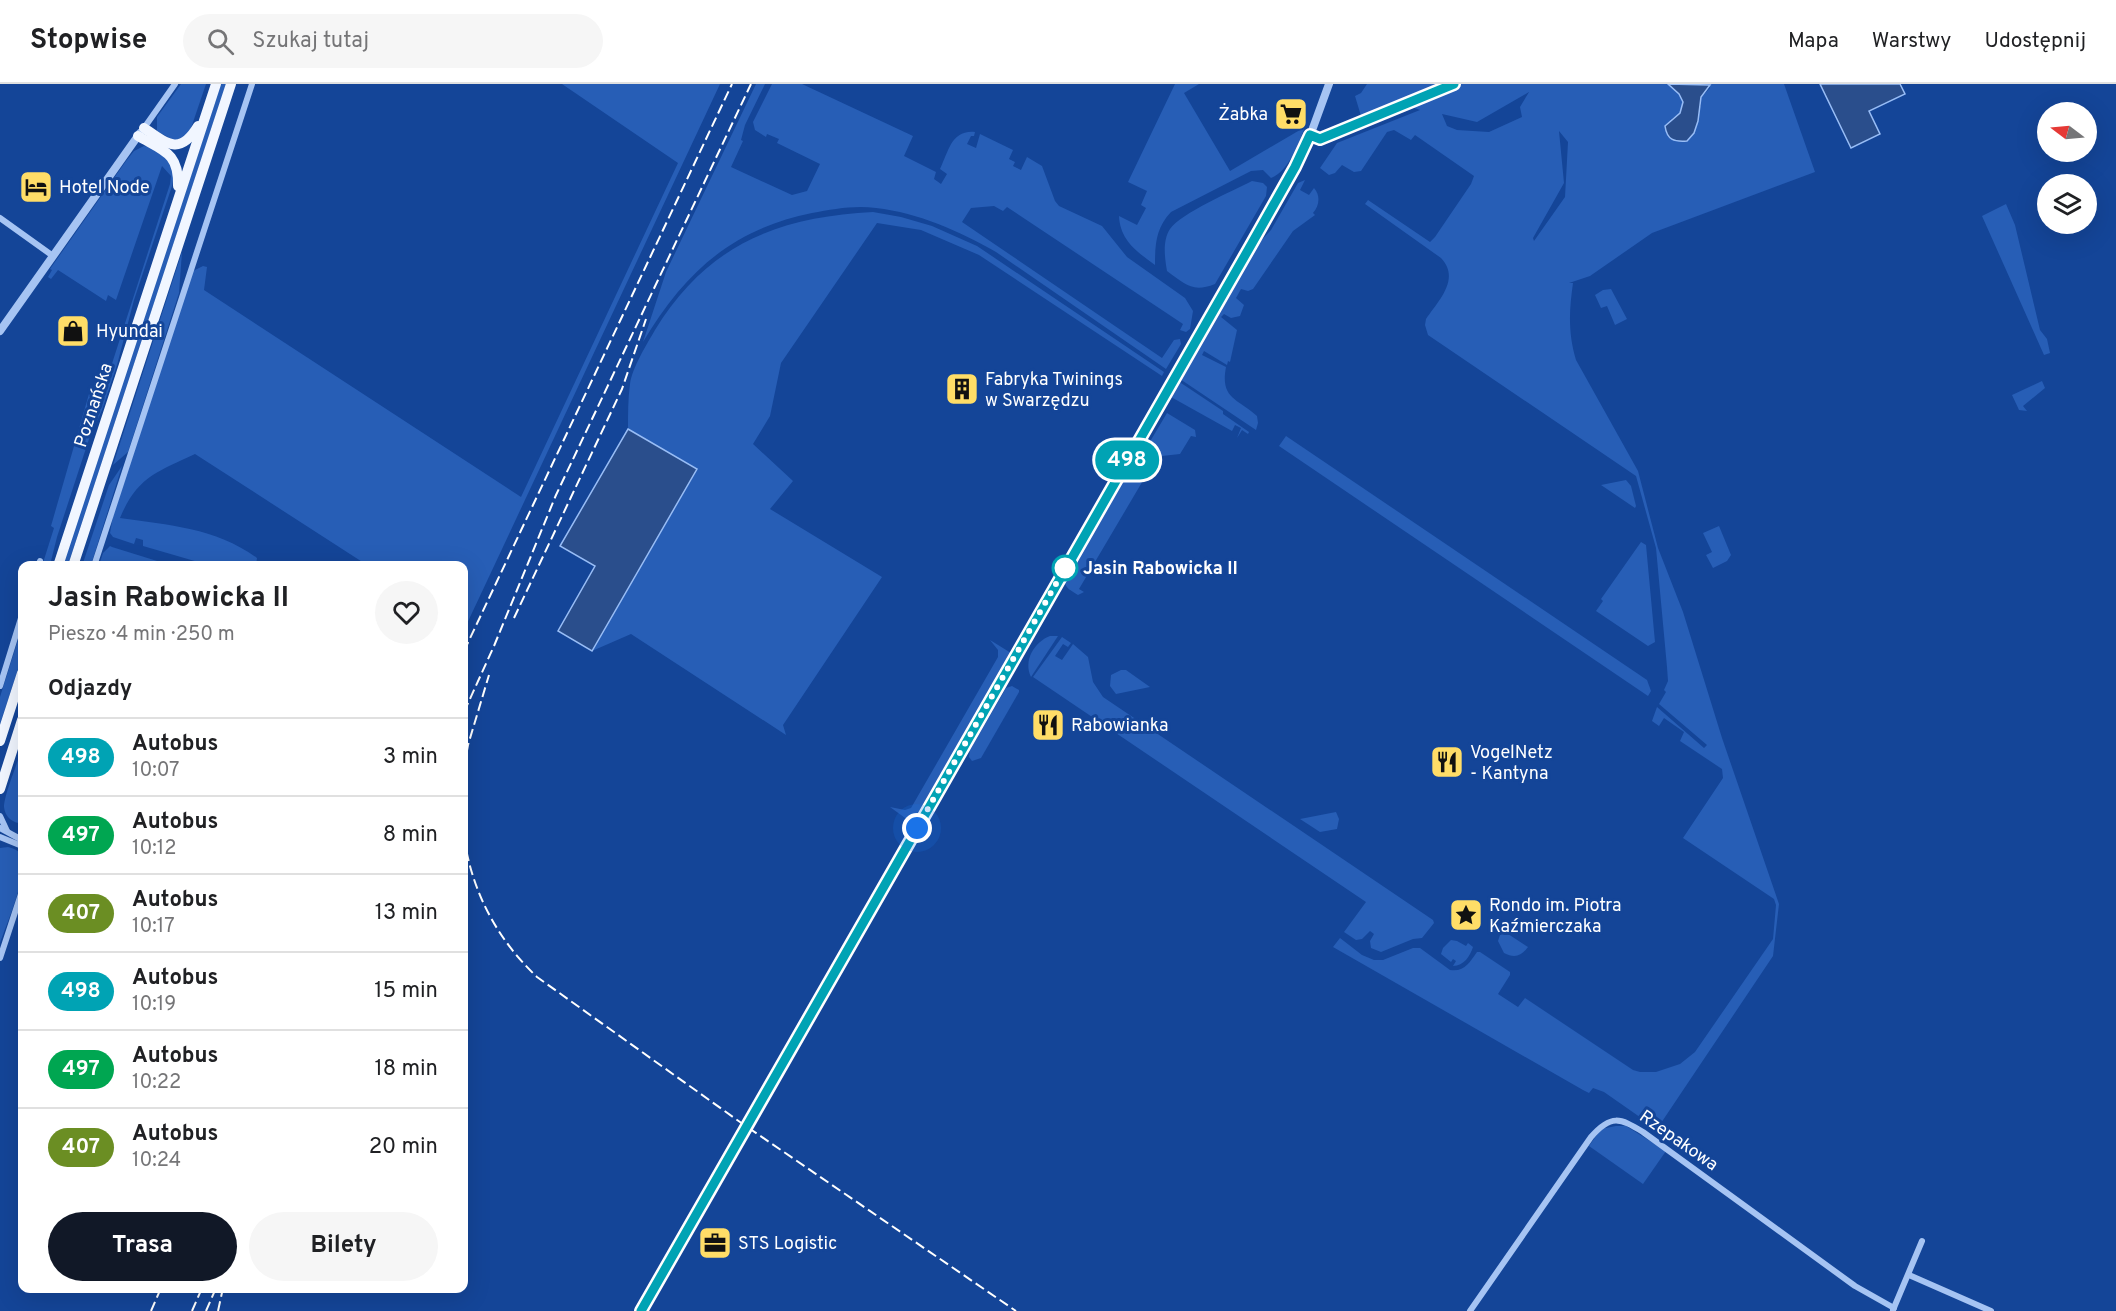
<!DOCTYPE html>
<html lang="pl">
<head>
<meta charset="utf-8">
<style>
	:root { --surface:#fff; --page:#f6f6f6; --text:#202124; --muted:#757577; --line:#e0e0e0; --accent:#111827 }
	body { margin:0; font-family:Overpass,sans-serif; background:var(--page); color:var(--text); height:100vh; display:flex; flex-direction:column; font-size:22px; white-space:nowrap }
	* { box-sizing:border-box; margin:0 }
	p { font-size:20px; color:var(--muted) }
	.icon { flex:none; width:33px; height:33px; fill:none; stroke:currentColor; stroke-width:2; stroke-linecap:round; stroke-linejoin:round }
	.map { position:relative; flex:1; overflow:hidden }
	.side { position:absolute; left:18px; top:477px; width:450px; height:732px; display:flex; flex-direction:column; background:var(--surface); border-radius:12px; box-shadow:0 6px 24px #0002 }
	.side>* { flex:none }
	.badge { padding:0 12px; border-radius:20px; font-size:21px; line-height:39px }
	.needle { width:39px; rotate:286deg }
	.fabs { position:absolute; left:2037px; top:18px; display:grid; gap:12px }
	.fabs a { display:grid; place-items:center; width:60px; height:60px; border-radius:50%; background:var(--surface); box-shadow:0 6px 24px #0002; font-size:30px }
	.you { position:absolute; width:30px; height:30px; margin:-15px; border:4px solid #fff; border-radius:50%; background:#1a73e8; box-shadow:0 0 0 9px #1a73e833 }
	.map>.badge { position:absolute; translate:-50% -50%; box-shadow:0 0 0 3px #fff }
	h2 { padding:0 30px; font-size:22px; line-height:54px }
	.round { display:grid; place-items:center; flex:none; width:63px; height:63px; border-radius:32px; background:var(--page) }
	.headline { display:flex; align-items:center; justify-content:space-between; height:102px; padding:0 30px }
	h1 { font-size:28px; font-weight:700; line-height:45px }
	.cta { display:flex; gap:12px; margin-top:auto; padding:12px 30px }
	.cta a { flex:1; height:69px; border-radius:36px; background:var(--accent); color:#fff; font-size:24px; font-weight:700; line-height:69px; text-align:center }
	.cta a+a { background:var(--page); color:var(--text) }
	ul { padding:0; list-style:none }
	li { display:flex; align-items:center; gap:18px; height:78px; padding:0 30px; border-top:2px solid var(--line) }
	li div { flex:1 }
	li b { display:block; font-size:22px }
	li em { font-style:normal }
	li .badge { min-width:66px; font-weight:700; text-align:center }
	header { display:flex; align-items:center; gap:36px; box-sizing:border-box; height:84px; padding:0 30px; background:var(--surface); border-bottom:2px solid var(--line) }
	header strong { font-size:28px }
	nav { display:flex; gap:33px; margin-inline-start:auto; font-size:21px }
	.search { width:420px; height:54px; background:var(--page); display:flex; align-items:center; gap:15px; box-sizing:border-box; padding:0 21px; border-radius:33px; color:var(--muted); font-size:22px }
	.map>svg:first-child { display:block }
	.green { fill:#275eb6; fill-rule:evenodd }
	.water { fill:#2a4e8c; stroke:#98bdf6; stroke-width:1.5 }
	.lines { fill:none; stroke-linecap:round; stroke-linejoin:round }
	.minor { stroke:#a6c4f3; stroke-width:6 }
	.tertiary { stroke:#a6c4f3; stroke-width:8 }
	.primary { stroke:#f1f6ff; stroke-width:10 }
	.rail { stroke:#fff; stroke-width:2; stroke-dasharray:10 4.5; stroke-linecap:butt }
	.line-casing { stroke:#fff; stroke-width:14 }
	.line { stroke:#00a3b4; stroke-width:9 }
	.walk { stroke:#fff; stroke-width:6; stroke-dasharray:0 10.8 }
	.stop-dot { fill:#fff; stroke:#00a3b4; stroke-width:3 }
	.labels { text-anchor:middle; stroke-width:6; stroke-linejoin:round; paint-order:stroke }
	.poi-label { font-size:18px; fill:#fff; stroke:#144598; text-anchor:start }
	.street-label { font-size:18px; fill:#fff; stroke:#144598 }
	.stop-label { font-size:18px; font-weight:bold; fill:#fff; stroke:#144598; text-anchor:start }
</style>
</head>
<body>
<header>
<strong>Stopwise</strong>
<div class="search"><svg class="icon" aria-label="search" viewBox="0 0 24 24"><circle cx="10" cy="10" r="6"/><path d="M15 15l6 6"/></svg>Szukaj tutaj</div>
<nav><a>Mapa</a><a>Warstwy</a><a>Udostępnij</a></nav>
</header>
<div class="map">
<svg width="2116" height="1227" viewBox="0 0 2116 1227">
	<rect width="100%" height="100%" fill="#144598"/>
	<g class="green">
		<path d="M181,0H206L189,50L175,57L157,47V33Z"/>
		<path d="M221,0H226L68,481L62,482Z"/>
		<path d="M562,0H720L464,546V482L367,481L195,370C157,388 137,393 120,434C169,441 216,444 257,474L256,481H197L198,478L143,462V456L136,454L134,460L113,453L110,449L113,432L193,187L203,182L207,183L204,206L521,413L678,79Z"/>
		<path d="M756,0H765L745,41L741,56L743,57L731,83L792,111L807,107L820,80L777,59L779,55L767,50L766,53L755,46L753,38L772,0H802L913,52L904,72L936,88L934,95L941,100L947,90L940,85C949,67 951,46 975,48L974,52H971L967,60L976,64L980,50L1013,66L1009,75L1015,78L1013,82L1021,86L1027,73L1042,82L1055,117L1059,122L1102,142L1127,173L1185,214L1193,227L1190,245L1186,248L1180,246L1183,240L1007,123L1003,127L994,122L971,124L962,138L1162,274L1174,256L1180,255L1181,260L1166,285L996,168C959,147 919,129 876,124C855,121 833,125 812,129C732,145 684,189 643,258L666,188Z"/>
		<path d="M1175,0H1199L1184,9L1230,87L1305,43C1298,60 1289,87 1271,94L1263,86L1251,87L1171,128C1156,144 1155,160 1155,181C1137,168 1120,156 1119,132L1137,141L1146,124L1141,121L1147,107L1128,98Z"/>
		<path d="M1367,0H1668L1679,10L1683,18L1680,29L1670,36L1701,22V13L1710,4L1709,0H1784L1815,88L1652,149L1590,192L1569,199H1573C1569,227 1568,249 1576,276L1638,387L1658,464L1683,528L1722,654L1779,820L1773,872L1657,1045L1604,1008L1593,1004L1589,1009L1583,1006L1333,863L1340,854L1362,871L1374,876H1383L1413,864H1420L1450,886C1465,888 1469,879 1477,868H1480L1510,888V891L1498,910L1518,923L1525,914L1633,986L1640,988H1656L1680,980L1695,968L1773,855L1776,821L1774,815L1683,754L1723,694L1722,685L1680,657L1684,648L1664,634L1659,642L1652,637L1657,623L1704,664L1707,661L1659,620L1666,608L1664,606L1668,597L1667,583L1656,464L1636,392L1428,251L1425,241L1426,235C1438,217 1461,195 1441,174L1365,120L1368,116L1430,158L1435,153L1471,100L1474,92L1415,51L1411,56L1394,46L1387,48L1361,87L1354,88L1342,81L1335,89L1329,91L1320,84L1337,59L1420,26L1401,19L1361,32L1355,12L1361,9ZM1529,8L1520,23L1522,33L1489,48L1457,46L1447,42L1442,30L1477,38ZM1559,47L1568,58L1565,113L1534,157L1533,154L1564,99Z"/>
		<path d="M144,62C166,67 177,79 172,102L134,216L117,281L102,326L89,355L57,453L50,481L42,482L54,444L51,442L89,310L94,315H103L107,295L170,100L171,92L162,82L116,216L108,211L106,217L58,186L51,195L48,193L52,186L50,185L126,77L134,67Z"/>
		<path d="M1305,96L1300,106L1309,111L1314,104C1321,112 1319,122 1313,129L1315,131L1293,147L1253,205L1248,207L1241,205L1236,214L1244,221L1240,232L1231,234L1224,230L1221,233L1237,246L1230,278L1228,277L1227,281L1204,267L1202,271L1226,283C1220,315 1237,314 1257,332L1258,339L1256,346L1180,295L1256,162L1271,146L1298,99Z"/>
		<path d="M1252,97L1263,99L1267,103L1266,112L1215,200C1192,209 1185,200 1167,187C1165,175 1162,157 1170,145C1181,129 1233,107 1252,97Z"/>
		<path d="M2006,120L2015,141L2040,246L2047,255L2050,269L2044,271L1982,132Z"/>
		<path d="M873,128L901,133L932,142L977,162L1164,288L1162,292L979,171L921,146L877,139L781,279L770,332L753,360L793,397L770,425L882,493L783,641L786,651L631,550L592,567L697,386L628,345C628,330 628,314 630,300C632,284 647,260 655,246C707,161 777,133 873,128Z"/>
		<path d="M182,168L179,209L128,368L113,381Z"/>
		<path d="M1611,205L1627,235L1615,241L1607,222L1601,224L1595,211L1603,206Z"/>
		<path d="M1178,297L1223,327V330L1249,348L1248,350L1242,346L1237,354L1241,344L1235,341L1232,347L1171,313Z"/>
		<path d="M2042,297L2045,304L2023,322L2027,327L2019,326L2012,311Z"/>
		<path d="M1167,329L1195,346L1196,353L1191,352L1180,370L1162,372L1151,383L1079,505L1084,508L1078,511C1070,506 1062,503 1066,492L1118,401L1139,376Z"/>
		<path d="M1286,352L1647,596L1651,607L1648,612L1279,362Z"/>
		<path d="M122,382L91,481L82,482L109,401Z"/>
		<path d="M1626,396L1631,402L1636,422L1635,424L1601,401Z"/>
		<path d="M1719,442L1731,471L1727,477L1713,484L1706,471L1712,468L1703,449Z"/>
		<path d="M1641,458L1646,461L1655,558L1648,562L1596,527L1603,517L1601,515Z"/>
		<path d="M110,462L112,463L170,481H99L103,469Z"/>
		<path d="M22,543V573L0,640V613Z"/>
		<path d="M1050,552H1058L1031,593C1023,577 1034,558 1050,552Z"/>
		<path d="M1062,553L1071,559L1068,563L1063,560L1055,572L1062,576L1073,560L1088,573L1093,598L1103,613L1433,836L1434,839L1422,854L1413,855L1381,868L1371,864L1370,857L1374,850L1370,847L1362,855L1356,856L1344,848L1366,818L1033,593Z"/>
		<path d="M990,556L1011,569L912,739L890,723L905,726L911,724L998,573V566Z"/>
		<path d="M1121,586H1126L1150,603L1116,610L1110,602L1111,591Z"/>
		<path d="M1012,602L1019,606V608L981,674L972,677L969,673L970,666L1006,604Z"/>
		<path d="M22,664V737L19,739C11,738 5,732 4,723C4,711 18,678 22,664Z"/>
		<path d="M1336,728L1339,735L1337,745L1320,748L1300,735Z"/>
		<path d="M8,763C15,765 21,767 22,775C27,793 7,839 0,859V764Z"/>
		<circle cx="1466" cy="831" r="13"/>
		<path d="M1501,848L1508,850L1528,863C1521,873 1514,874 1504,869L1498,857Z"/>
		<path d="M1451,856L1457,857L1466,862L1468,859L1473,863C1470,872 1464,882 1453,882L1456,877L1453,875L1451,878L1441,870L1443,864Z"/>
		<path d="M1616,1042H1626L1666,1067L1643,1100L1589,1062L1601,1045Z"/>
	</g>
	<g class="water">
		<path d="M1668,0L1710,1L1701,13L1698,37L1694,49L1687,57C1674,58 1667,56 1665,42L1680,29L1683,18L1679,10Z"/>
		<path d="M1820,0H1900L1905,10L1869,27L1880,50L1851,64Z"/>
		<path d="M628,345L697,385L592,567L558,547L595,482L560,462Z"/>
	</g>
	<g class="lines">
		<g class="minor">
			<path d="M144,44L175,0"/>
			<path d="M1310,52L1320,55L1454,0"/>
			<path d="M0,134L53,172"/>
			<path d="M38,482L40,477"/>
			<path d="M94,482L252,0"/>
			<path d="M0,602L22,531"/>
			<path d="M0,732L7,747"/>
			<path d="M0,744L22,756"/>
			<path d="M0,753L22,762"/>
			<path d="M0,874L22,807"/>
			<path d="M1909,1191L1991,1227"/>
			<path d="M1893,1226L1922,1157"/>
			<path d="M1470,1227L1591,1053C1611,1030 1620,1034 1643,1048L1855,1202L1894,1224"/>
		</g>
		<g class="tertiary">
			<path d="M0,247L140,49"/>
			<path d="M641,1227L1295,83L1310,52L1329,0"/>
		</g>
		<g class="primary">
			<path d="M144,44C167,60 180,72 198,42"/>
			<path d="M138,52C164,67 179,69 178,102"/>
			<path d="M58,482L216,0"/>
			<path d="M73,482L231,0"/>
			<path d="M0,657L22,589"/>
			<path d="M0,705L22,636"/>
		</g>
		<g class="rail">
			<path d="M514,534L622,305L646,235"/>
			<path d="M464,567L732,0"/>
			<path d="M464,628L494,562L556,411L751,0"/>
			<path d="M464,683L468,661L489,591"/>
			<path d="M464,753C472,808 497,855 537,893L740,1038L1016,1227"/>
			<path d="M151,1227L161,1204"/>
			<path d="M192,1227L202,1204"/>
			<path d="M206,1227L216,1204"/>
			<path d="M218,1227L223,1204"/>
		</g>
	</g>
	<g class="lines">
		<defs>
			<path id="line" d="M641,1227L1251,161L1295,83L1310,51L1320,55L1454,0"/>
		</defs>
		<use href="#line" class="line-casing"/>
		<use href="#line" class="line"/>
		<path class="walk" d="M917,744L1069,477L1065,484"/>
	</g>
	<defs>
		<symbol id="supermarket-square" viewBox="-11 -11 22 22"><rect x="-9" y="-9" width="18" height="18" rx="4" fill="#ffdd67" stroke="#144598"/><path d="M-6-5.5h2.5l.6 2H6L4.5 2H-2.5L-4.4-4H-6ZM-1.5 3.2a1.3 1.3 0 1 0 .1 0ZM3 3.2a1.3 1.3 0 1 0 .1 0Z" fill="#111"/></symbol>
		<symbol id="hotel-square" viewBox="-11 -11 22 22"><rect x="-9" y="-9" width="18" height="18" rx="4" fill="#ffdd67" stroke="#144598"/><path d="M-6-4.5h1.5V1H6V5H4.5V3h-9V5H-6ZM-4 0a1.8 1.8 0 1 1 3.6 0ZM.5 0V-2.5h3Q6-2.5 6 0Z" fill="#111"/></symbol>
		<symbol id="shop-square" viewBox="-11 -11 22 22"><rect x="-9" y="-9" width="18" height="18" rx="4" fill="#ffdd67" stroke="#144598"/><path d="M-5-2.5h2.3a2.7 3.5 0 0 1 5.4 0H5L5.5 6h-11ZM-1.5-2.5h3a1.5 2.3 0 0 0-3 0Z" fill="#111"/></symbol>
		<symbol id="building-square" viewBox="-11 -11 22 22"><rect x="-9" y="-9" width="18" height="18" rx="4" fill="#ffdd67" stroke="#144598"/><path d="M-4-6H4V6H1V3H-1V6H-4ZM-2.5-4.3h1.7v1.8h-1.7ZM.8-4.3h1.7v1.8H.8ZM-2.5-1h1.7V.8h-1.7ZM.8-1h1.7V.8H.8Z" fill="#111"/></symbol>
		<symbol id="restaurant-square" viewBox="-11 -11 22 22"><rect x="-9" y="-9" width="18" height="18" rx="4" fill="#ffdd67" stroke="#144598"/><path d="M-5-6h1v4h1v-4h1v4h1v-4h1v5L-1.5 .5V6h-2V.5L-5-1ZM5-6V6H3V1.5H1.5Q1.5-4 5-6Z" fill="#111"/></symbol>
		<symbol id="sight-square" viewBox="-11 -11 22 22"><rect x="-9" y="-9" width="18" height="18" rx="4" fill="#ffdd67" stroke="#144598"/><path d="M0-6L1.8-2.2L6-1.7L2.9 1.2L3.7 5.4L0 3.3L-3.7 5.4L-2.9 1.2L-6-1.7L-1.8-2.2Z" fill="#111"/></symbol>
		<symbol id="office-square" viewBox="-11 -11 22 22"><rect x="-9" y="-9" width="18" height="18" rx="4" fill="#ffdd67" stroke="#144598"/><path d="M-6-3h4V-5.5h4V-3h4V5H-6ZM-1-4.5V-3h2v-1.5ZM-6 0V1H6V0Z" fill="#111"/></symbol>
	</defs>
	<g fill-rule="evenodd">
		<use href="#supermarket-square" x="1272" y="11" width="38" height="38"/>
		<use href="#hotel-square" x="17" y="84" width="38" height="38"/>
		<use href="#shop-square" x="54" y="228" width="38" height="38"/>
		<use href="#building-square" x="943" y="286" width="38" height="38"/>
		<use href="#restaurant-square" x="1029" y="622" width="38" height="38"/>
		<use href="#restaurant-square" x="1428" y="659" width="38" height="38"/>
		<use href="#sight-square" x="1447" y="812" width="38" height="38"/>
		<use href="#office-square" x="696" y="1140" width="38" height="38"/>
	</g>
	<circle class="stop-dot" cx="1065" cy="484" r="12"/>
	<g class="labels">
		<g class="poi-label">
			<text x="1268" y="36" text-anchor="end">Żabka</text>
			<text x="59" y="109">Hotel Node</text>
			<text x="96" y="253">Hyundai</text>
			<text x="985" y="301">Fabryka Twinings<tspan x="985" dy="21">w Swarzędzu</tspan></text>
			<text x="1071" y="647">Rabowianka</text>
			<text x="1470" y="674">VogelNetz<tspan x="1470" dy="21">- Kantyna</tspan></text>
			<text x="1489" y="827">Rondo im. Piotra<tspan x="1489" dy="21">Kaźmierczaka</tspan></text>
			<text x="738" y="1165">STS Logistic</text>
		</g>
		<g class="street-label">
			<text transform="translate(93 321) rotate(-72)" y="6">Poznańska</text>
			<text transform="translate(1679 1056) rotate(35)" y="6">Rzepakowa</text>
		</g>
		<g class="stop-label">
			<text x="1083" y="490">Jasin Rabowicka II</text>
		</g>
	</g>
</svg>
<div class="fabs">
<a><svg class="needle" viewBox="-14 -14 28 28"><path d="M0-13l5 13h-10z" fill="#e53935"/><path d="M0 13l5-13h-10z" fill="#757577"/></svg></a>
<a><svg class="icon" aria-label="layers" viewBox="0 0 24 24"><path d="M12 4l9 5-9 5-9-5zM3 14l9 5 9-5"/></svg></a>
</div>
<div class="you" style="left:917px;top:744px"></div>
<b class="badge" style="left:1127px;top:376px;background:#00a3b4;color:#fff">498</b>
<section class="side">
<div class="headline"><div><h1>Jasin Rabowicka II</h1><p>Pieszo · 4 min · 250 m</p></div><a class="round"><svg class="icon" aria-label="heart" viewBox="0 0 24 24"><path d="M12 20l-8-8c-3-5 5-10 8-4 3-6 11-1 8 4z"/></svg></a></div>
<h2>Odjazdy</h2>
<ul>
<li><span class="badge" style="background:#00a3b4;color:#fff">498</span><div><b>Autobus</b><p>10:07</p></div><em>3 min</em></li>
<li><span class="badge" style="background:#00a651;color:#fff">497</span><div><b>Autobus</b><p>10:12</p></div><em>8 min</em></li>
<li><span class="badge" style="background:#6b8e23;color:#fff">407</span><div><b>Autobus</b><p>10:17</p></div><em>13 min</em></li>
<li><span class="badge" style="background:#00a3b4;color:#fff">498</span><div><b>Autobus</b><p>10:19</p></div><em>15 min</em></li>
<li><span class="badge" style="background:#00a651;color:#fff">497</span><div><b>Autobus</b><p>10:22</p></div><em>18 min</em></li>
<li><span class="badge" style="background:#6b8e23;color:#fff">407</span><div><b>Autobus</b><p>10:24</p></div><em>20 min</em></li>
</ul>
<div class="cta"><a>Trasa</a><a>Bilety</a></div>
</section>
</div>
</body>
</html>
